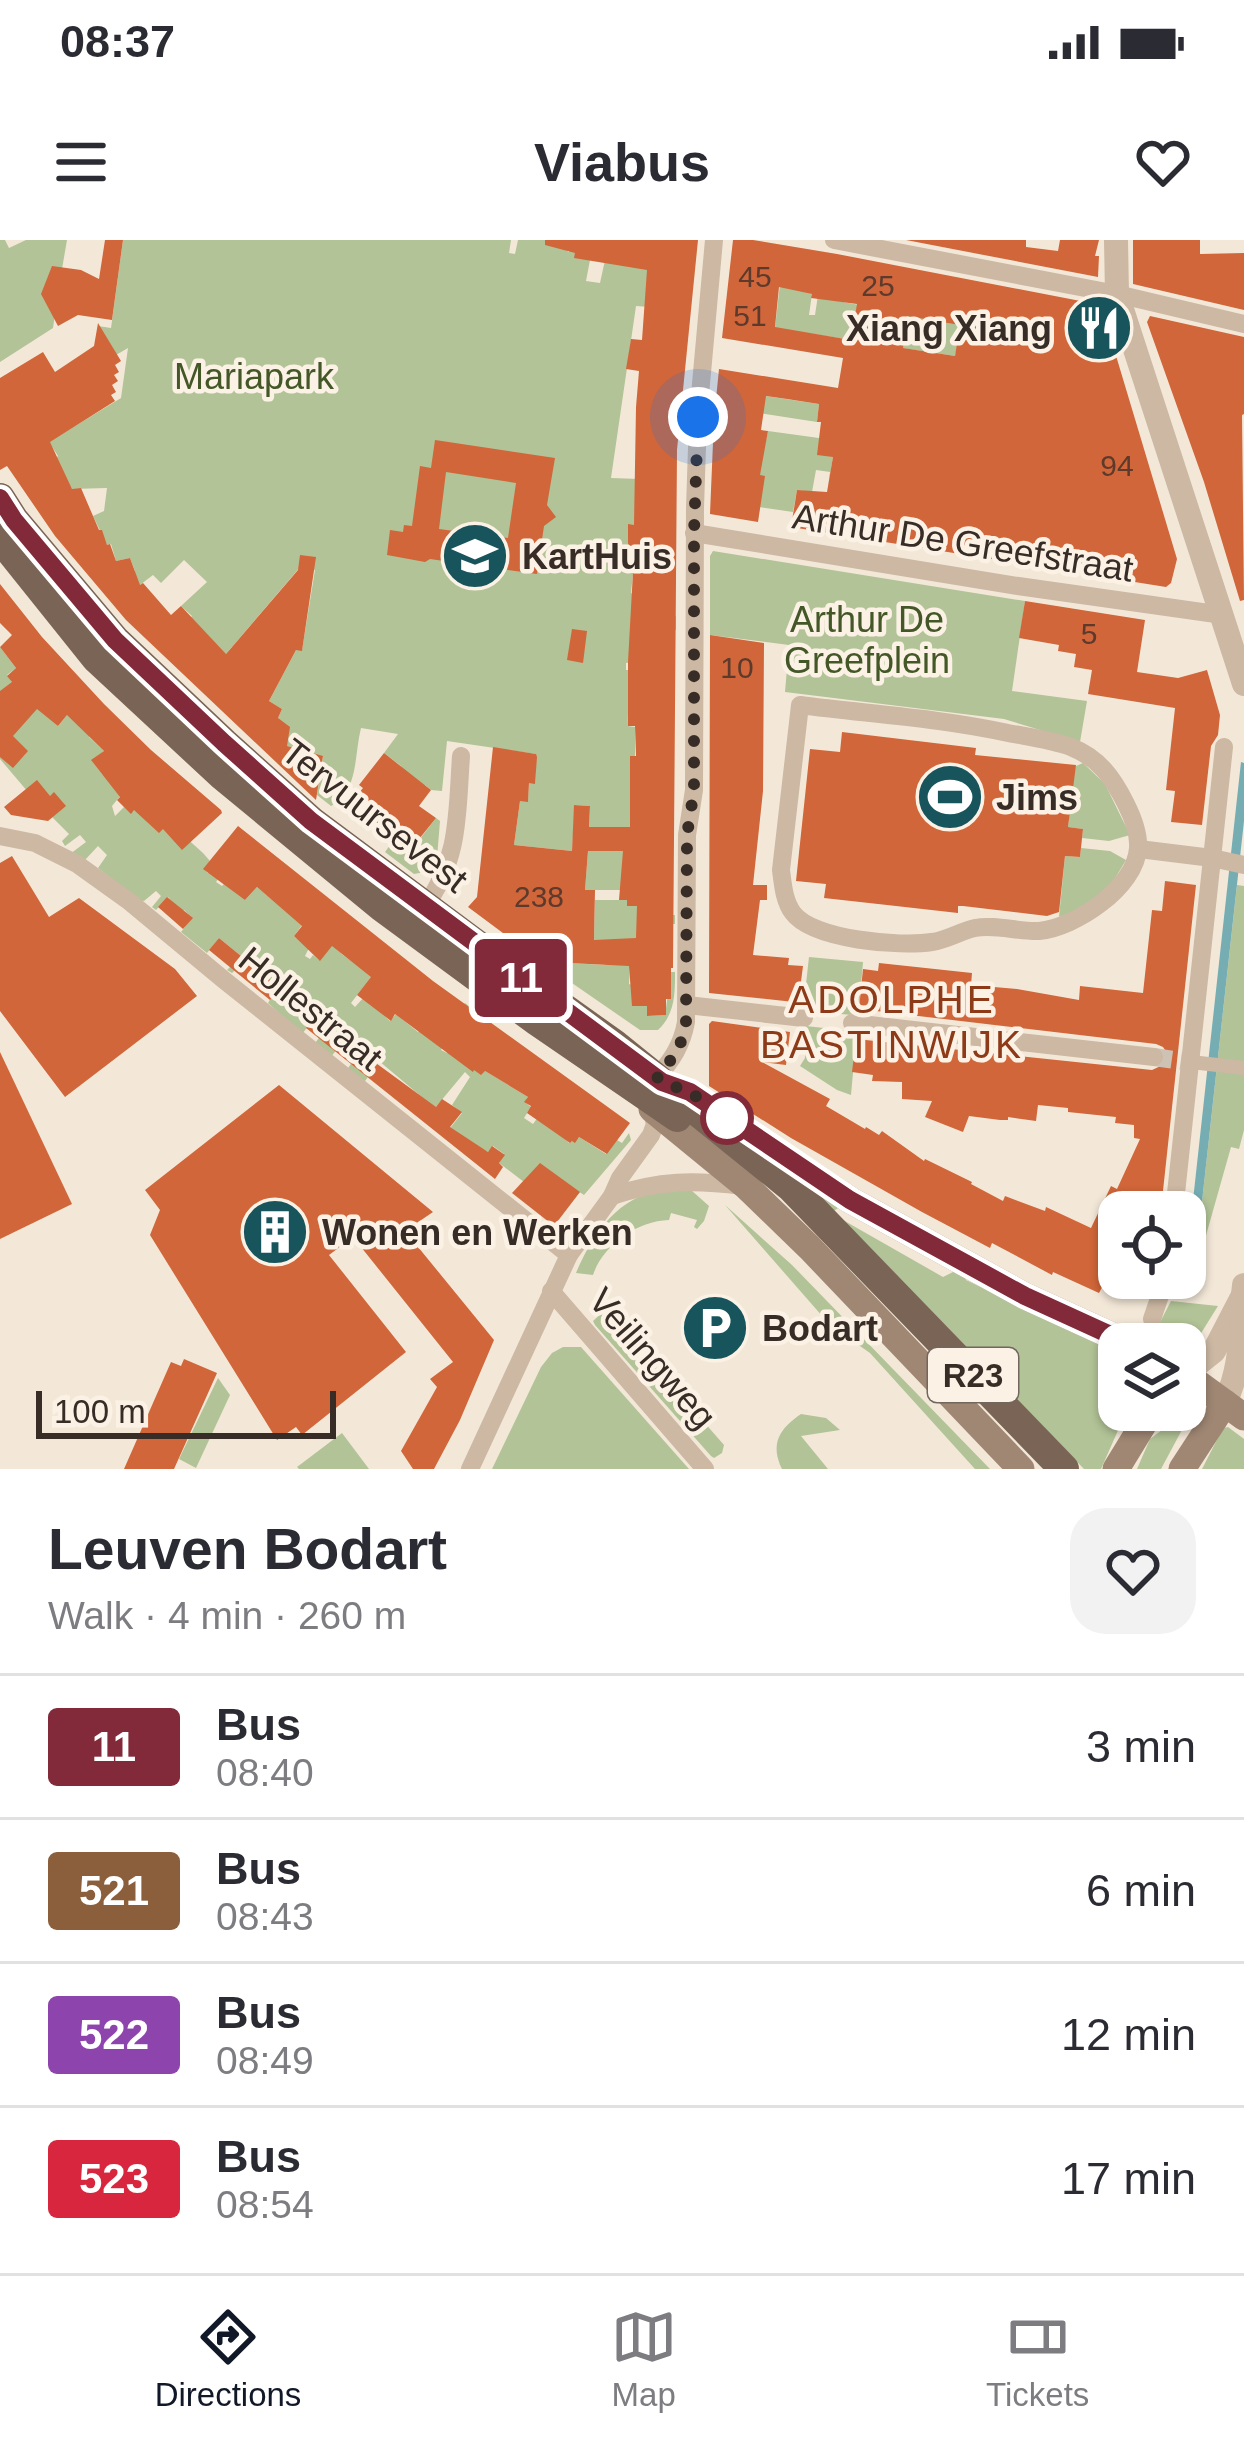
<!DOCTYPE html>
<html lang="en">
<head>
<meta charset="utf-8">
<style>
	:root { --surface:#fff; --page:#f2f2f3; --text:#2b2b33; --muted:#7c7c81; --line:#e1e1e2; --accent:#111827 }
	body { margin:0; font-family:Helvetica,sans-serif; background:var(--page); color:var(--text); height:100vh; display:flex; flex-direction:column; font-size:45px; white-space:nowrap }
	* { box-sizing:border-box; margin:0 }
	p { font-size:39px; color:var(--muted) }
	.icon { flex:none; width:66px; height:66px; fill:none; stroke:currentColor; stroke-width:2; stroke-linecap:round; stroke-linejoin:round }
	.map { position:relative; height:1229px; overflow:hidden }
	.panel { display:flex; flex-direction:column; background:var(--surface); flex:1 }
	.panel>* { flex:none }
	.badge { padding:0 24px; border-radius:9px; font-size:42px; line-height:78px }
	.tools { position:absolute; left:1098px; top:951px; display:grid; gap:24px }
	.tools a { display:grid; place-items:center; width:108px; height:108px; border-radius:24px; background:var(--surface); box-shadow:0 3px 9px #0004; font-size:60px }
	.scale { position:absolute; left:36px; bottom:30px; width:300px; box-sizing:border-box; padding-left:12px; border:6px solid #372c26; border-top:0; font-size:33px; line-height:42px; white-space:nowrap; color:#372c26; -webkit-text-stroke:9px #fbf2e5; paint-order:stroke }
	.you { position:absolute; width:60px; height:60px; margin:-30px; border:9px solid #fff; border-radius:50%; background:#1a73e8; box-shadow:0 0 0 18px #1a73e833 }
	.map>.badge { position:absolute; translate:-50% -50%; box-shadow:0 0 0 6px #fff }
	.round { display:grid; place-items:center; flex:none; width:126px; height:126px; border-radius:36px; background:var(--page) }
	.head { display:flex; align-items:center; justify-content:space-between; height:204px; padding:0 48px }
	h1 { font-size:57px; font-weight:800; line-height:90px }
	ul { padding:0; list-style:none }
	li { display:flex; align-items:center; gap:36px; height:144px; padding:0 48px; border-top:3px solid var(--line) }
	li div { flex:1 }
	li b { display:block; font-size:45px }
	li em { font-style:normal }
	li .badge { min-width:132px; font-weight:700; text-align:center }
	.status { display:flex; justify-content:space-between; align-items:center; height:84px; padding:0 60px; background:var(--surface); direction:ltr }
	.status svg { height:33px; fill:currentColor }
	header { display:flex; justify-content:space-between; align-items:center; height:156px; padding:0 48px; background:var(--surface); font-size:54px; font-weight:800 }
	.tab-bar { display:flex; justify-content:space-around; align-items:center; height:168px; border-top:3px solid var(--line); background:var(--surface); font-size:33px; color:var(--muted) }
	.tab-bar a { display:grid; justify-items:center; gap:6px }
	.tab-bar .selected { color:var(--accent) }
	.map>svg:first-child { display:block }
	.green { fill:#b2c397 }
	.water { fill:#75adb3 }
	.building { fill:#d06639; fill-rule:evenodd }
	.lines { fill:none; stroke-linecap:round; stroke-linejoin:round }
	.minor-tunnel { stroke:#cdc2b4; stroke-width:18; stroke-dasharray:18 9; stroke-linecap:butt }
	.pedestrian { stroke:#ccb8a3; stroke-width:14 }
	.minor { stroke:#ccb8a3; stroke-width:18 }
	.tertiary { stroke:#ccb8a3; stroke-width:24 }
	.secondary { stroke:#a08774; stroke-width:27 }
	.primary { stroke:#7a6455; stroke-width:30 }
	.line-casing { stroke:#fff; stroke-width:27 }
	.line { stroke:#822a3a; stroke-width:18 }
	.walk { stroke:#372c26; stroke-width:12; stroke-dasharray:0 21.6 }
	.stop-dot { fill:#fff; stroke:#822a3a; stroke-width:6 }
	.labels { text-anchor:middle; stroke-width:9; stroke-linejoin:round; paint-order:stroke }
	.number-label { font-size:30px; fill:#5d3a2b }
	.shield { fill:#fbf2e5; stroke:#72675f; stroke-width:3 }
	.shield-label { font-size:33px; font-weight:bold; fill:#372c26 }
	.poi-label { font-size:36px; font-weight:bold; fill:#372c26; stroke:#fbf2e5; text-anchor:start }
	.park-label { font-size:36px; fill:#435727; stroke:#fbf2e5 }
	.street-label { font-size:36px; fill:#372c26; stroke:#fbf2e5 }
	.neighbourhood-label { font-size:39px; letter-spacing:3px; fill:#8d3a18; stroke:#fbf2e5 }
</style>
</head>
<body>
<div class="status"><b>08:37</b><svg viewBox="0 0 49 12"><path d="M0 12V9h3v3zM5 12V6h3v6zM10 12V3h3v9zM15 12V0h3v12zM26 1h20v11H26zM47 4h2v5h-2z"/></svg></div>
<header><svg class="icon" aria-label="menu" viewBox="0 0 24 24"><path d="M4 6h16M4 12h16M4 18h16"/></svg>Viabus<svg class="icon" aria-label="heart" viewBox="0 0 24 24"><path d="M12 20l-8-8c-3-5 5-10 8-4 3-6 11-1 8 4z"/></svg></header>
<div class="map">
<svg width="1244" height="1229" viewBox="0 0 1244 1229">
	<rect width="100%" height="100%" fill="#f3e8d8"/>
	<g class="green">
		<path d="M0,0H5L9,8L26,0H67L62,29L53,33L47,39L59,46L53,88L0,122Z"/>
		<path d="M123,0H511L509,13L515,14L518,0H548L569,12L572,1L590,20L586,41L600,43L605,20L651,24L664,68L636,66L611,238L640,239L639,285H628L634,324L631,353L676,376V390L632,388L635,422L626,423V430H638C631,451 627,464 628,486L635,487V547L630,548V565L639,587H589L590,566L575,565L572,611L514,605L520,561H528L529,543H535L536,514L447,501L442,551L431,550L425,545L408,569L401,526L384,513L398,494L361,488C354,515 359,551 331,566L317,555L323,517L287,506L278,478L282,469L269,461L296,410H302L315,330L301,326L225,415L203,390L187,382L192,376L181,366L207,342L184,320L161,343L153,335L136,348L131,333L135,331L130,318L116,321L111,304L107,305L93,276L104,271L107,248L72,249L54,220L58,216L49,202L121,158L128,108L116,115L98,86L111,88Z"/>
		<path d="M780,44L812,54L809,75H815L818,55C846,66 879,64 906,80L907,75L962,84L955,116L875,104L853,93L851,100L775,88Z"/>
		<path d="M758,155L819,164L817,182L746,171Z"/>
		<path d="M768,191L819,198L833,217L828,248L830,232L816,230L812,252L797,250L793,272L752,266Z"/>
		<path d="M713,311L1025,361L1012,451L1087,461L1080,502L1004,479L785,452L789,405L710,395V316Z"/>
		<path d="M0,407L16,428L7,435L12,442L27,440L58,486L67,475L99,486L89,497L104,511L92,521L102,534L130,544L112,566L115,576L124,567L131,573L143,559L203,613L210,621L204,629L208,633L213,629L221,635L216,642L222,646L232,635L245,660L257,647L302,685L294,696L309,708L305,716L310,719L313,715L319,720L326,699L343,715L372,736L351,763L355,767L364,757L390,781L396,774L418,792L425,783L453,781L465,763L471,768L441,810L447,813L453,806L485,831L528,857L525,862L531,867L524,878L533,884L541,873L569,903L579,897L606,914L617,900L622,903L629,893L631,900L584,955L566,943L524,942L499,923L504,914L493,906L488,912L447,892L462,873L452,865L470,837L465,832L435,868L379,821L363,844L346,831L353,821L354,807L345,800L329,819L313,806L329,784L317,775L302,794L268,763L278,746L246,720L232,733L227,730L241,716L219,698L207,713L181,692L192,678L184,670L181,673L168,657L156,670L152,667L161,656L156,651L144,661L139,660L98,628L107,615L98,606L85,620L70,614L86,602L80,595L65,606L62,601L69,594L52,577L65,566L54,553L39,565L0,519Z"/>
		<path d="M1083,523L1105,544L1130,595L1109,601L1082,598L1083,589L1068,587L1074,530L1076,526Z"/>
		<path d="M436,578L440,581L437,618L430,631L414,634L385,612L396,597L412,609Z"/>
		<path d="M1081,608L1110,611L1126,620L1114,640L1087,668L1059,677L1065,616L1080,617Z"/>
		<path d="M588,611H646L645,650H585Z"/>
		<path d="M1237,645L1244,646V890L1239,909L1231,907L1205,999L1198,998Z"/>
		<path d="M595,660H627V666H637V674L675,675V684H653L639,698L631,699L629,744L632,745L647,766L648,776L665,775L671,732H675C675,754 675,774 658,790H640L569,741V723L605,725V700H594Z"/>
		<path d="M809,717L863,722L859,769L853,775L803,771Z"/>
		<path d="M806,786L851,791L856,799L851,855L837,850L800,826L805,818Z"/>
		<path d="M762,910L842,965L834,971L843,980L943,1037L959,1029L963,1032L966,1040L1119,1112V1170H1127L1101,1229H1084L862,999Z"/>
		<path d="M691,950L709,966L704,981L697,989L694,987L697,980L671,973L669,980C637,981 603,1005 593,1035L576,1033C590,1000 614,960 653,953C665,951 679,951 691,950Z"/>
		<path d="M725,965L792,1025L990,1229H975L870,1113L830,1085Z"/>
		<path d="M1171,1061L1218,1066L1198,1098L1189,1103L1157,1088Z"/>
		<path d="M604,1071H607L724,1205L722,1213L714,1218L711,1216L595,1085L593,1081Z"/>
		<path d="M563,1107H581L689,1229H492L541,1127L552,1113Z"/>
		<path d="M218,1138L230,1155L196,1228L179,1219Z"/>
		<path d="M801,1174L826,1178L840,1190L801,1196L828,1229H782C770,1204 779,1189 801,1174Z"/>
		<path d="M1174,1181L1184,1182V1186L1161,1229H1137L1150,1199Z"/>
		<path d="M1228,1187L1244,1199V1229H1202L1223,1188Z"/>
		<path d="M342,1193L369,1229H299L297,1227Z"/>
	</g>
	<path class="water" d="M1241,522L1244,523V581L1198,998L1189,997Z"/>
	<g class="building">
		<path d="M105,0H123L112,80L78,75L58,86L41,54L52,26L81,30L99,39Z"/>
		<path d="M545,0H698L677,210L673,728H671V759H666V775L647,776V766H632L629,726L569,723V704L534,699L526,710L468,667L477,657L493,507L536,514L537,517L535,544L529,543L528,562L520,561L514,605L572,611L574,565L590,566L589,587H630V516H636L635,486H628V422L634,314H632L628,303V284L634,285L636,167L639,131L626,129L631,99L642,100L647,30L574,18L575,13L545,5ZM588,611H623L619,660H627V666H637L636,698L594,700L595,650H585Z"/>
		<path d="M733,0H753L837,14L1096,64L1102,69L1177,319L1171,343L1166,347L791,287L797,250L827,252L833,217L817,215L821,182H817L819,164L787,159L766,156L761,190L768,191L760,235L765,236L758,282L710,274L714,179L719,129L838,148L843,118L722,98ZM779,47L812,54L811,58L857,64L851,100L775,87ZM907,76L960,85L955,116L903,108Z"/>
		<path d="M906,0H1026V7L1058,11L1060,0H1099L1095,16H1099L1098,37Z"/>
		<path d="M1133,0H1200V14L1244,13V70L1133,44Z"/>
		<path d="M1150,76L1244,97V174L1242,175L1244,360L1240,361L1204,242L1147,82Z"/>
		<path d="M98,83L121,121L115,125L119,132L114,135L118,141L112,145L116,152L111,155L115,161L50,202L72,249L81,248L99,290H102L107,305L110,304L116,321L130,318L140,345L143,343L171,375L181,366L226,414L298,330L300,315L316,317L302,411L296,410L269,461L282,469L278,478L290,487L287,506L323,516L316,560L126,380L55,296L7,226L0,230V138L43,112L55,132L94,106Z"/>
		<path d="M435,200L555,218L547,265L556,277L544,286L537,334L430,319L425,322L387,315L390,290L403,292L404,285L412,286L420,226L431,228ZM446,232L516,243L508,298L439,289Z"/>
		<path d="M0,344L42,397L104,464L151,510L221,570L222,573L182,610L163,589L159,593L134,570L131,574L117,560L120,557L91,520L104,511L67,475L58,486L37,469L13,496L28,511L13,528L0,517V451L12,442L7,436L16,428L0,407L12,395L0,383Z"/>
		<path d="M1025,361L1145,380L1137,432L1178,438L1207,430L1220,475L1218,495L1211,506L1202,585L1171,582L1175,551L1166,550L1175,468L1088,454L1092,430L1074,427L1076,414L1058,411L1059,405L1019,398Z"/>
		<path d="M572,389L587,391L583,423L567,420Z"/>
		<path d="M710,395L764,403L763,551L753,645H767V660H760L753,715L789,718L788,725L803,726L800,749H796L794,762L709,753Z"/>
		<path d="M842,492L976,508L975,515L1076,525L1068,587L1083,589L1080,617L1065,616L1059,672L1047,676L963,666H958V673L896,666L824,658L826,644L796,641L810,509L840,512Z"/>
		<path d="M384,513L431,550L419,566L436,578L411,609L350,564L363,548L359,545Z"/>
		<path d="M37,540L50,556L54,552L66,566L48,581L11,575L4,567Z"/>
		<path d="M238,586L433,741L630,883L607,914L579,897L575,903L572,901L570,903L527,873L531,866L524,862L528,857L485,831L481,835L474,830L473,832L395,774L391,781L357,755L371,737L332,706L320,721L294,696L302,686L257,647L245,660L203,629Z"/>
		<path d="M12,616L49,677L79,658L175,729L197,756L65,857L0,771V623Z"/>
		<path d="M1165,641L1196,645L1162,960L1156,972H1119V1032L1113,1043L1106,1040L1099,1053L1053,1032L1052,1035L992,1003L990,1008L922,972L791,898L709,846V784L712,781L790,792L786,825L762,822L830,859L826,866L865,889L866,887L879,895L882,891L924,921L925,919L972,942L971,944L1003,961L1005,956L1045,971L1046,967L1091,988L1111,946L1117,949L1140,899L1134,898V885L1115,883L1116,877L1068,872V868L1038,865L1036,881L1008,877V880H1000L969,876L963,892L925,877L932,861L902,859V842L872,841L873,835L852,832L856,799L1152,830L1165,824L1167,813L1163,807L1156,804L859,769L863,729L878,731L879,723L972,733L971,745L1017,749L1079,760L1080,746L1143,753L1152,670L1162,671Z"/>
		<path d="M167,657L193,678L183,689L158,667Z"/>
		<path d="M219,698L279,747L270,760L209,710Z"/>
		<path d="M317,775L330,785L328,788L436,867L442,859L462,872L450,887L488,912L492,906L505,915L499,923L503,927L495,939L306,788Z"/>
		<path d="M0,812L72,964L0,999Z"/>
		<path d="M279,845L433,972L405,991L494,1100L460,1180L434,1229H413L401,1211L437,1147L430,1139L453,1122L353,997L329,1015L406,1112L302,1195L296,1187L277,1200L150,995L160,970L145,950Z"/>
		<path d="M540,923L580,952L554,986L512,953Z"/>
		<path d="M184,1119L217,1133L174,1229H124L171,1122L181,1126Z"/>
	</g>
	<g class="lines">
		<path class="minor-tunnel" d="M1154,817L1182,821"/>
		<path class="pedestrian" d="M1191,822L1244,828"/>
		<g class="minor">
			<path d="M834,0L1117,54L1244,84"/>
			<path d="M694,293L1018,346L1223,375"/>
			<path d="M800,465C869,474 940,478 1008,493C1029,497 1051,500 1071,507C1099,518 1113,538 1126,564C1132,576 1139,594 1138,608C1136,647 1075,688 1039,691C1019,692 995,684 975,688C961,691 947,700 932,702C900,707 813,700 793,673C784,661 783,645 781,630Z"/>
			<path d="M0,596L35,603L77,624L130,662L224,740L569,1015"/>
			<path d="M1139,609L1212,618L1244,625"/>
			<path d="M425,666C460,619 457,572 461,516"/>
			<path d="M687,765L804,778"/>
			<path d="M852,783L1154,817"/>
			<path d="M657,837C672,820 682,805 686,782L687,595L694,550L695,268L698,177L714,0"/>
			<path d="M612,956C660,940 694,940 743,946"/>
			<path d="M1174,972L1224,507"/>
			<path d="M551,1051L705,1229"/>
			<path d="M1152,1079L1166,1038"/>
			<path d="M470,1229L569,1015L612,956L620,938L651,895L655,884L651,869"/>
		</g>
		<g class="tertiary">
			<path d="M1116,0L1117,54L1244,444"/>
			<path d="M1185,1134L1214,1111L1242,1057"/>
			<path d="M1225,1163C1244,1121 1239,1089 1244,1045"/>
		</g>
		<g class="secondary">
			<path d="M652,869L746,946L810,1008L1021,1229"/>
			<path d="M716,871L850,960L1025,1056L1130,1104"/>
			<path d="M1185,1134L1244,1177"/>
			<path d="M1116,1229L1152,1170"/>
			<path d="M1182,1229L1225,1163"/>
		</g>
		<g class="primary">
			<path d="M0,258L14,280L115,400L224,503L311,581L520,737L614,804L791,947L1064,1229"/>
			<path d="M0,298L96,418L223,536L382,667L537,781L677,877"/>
		</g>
	</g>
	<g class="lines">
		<defs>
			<path id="line" d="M0,258L14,280L115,400L224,503L311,581L662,842L690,852L850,960L1025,1056L1130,1104"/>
		</defs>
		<use href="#line" class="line-casing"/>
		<use href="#line" class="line"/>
		<path class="walk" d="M698,177L694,293V550L687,595L686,782C683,805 672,820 657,837L662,842L690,852L736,885L727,878"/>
	</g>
	<defs>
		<symbol id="restaurant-disc" viewBox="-11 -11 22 22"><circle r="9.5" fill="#18545c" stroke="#fbf2e5"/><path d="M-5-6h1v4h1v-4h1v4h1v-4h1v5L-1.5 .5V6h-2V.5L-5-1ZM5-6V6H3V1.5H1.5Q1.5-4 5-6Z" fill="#fff"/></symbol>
		<symbol id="university-disc" viewBox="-11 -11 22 22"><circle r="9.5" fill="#18545c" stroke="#fbf2e5"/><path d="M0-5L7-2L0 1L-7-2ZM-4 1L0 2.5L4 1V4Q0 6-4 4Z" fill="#fff"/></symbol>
		<symbol id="stadium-disc" viewBox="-11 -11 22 22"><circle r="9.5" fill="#18545c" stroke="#fbf2e5"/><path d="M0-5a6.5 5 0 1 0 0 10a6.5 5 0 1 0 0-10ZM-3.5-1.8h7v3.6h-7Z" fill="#fff"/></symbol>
		<symbol id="building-disc" viewBox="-11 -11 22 22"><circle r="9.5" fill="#18545c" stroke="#fbf2e5"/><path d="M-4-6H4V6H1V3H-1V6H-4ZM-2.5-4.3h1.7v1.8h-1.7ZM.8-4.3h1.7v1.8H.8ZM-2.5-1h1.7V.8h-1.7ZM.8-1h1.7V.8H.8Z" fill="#fff"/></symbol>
		<symbol id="parking-disc" viewBox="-11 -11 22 22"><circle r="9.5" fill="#18545c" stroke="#fbf2e5"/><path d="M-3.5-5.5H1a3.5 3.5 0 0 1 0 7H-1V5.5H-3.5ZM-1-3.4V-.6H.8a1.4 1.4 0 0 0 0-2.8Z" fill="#fff"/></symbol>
	</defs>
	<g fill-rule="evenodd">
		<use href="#restaurant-disc" x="1061" y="50" width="76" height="76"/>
		<use href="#university-disc" x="437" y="278" width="76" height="76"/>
		<use href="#stadium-disc" x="912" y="519" width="76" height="76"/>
		<use href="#building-disc" x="237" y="954" width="76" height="76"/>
		<use href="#parking-disc" x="677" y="1050" width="76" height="76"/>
	</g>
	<circle class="stop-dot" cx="727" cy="878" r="24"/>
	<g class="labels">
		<g class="number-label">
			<text x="755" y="47">45</text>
			<text x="878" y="56">25</text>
			<text x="750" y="86">51</text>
			<text x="1117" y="236">94</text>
			<text x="1089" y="404">5</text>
			<text x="737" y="438">10</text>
			<text x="539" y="667">238</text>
		</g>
		<rect class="shield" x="928" y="1108" width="90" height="54" rx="9"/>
		<g class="shield-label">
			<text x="973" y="1147">R23</text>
		</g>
		<g class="poi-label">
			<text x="1052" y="101" text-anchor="end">Xiang Xiang</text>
			<text x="522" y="329">KartHuis</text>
			<text x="996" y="570">Jims</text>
			<text x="322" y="1005">Wonen en Werken</text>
			<text x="762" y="1101">Bodart</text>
		</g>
		<g class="park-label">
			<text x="254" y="149">Mariapark</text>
			<text x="867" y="392">Arthur De<tspan x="867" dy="41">Greefplein</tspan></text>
		</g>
		<g class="street-label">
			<text transform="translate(963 302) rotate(9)" y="13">Arthur De Greefstraat</text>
			<text transform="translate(375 575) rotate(38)" y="13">Tervuursevest</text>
			<text transform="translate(311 768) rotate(39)" y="13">Hollestraat</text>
			<text transform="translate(653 1118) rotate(49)" y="13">Veilingweg</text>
		</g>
		<g class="neighbourhood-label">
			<text x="892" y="773">ADOLPHE<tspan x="892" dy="45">BASTINWIJK</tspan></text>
		</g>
	</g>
</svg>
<div class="tools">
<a><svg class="icon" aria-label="locate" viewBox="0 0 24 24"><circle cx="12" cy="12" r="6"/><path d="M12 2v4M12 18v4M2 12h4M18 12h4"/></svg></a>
<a><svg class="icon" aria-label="layers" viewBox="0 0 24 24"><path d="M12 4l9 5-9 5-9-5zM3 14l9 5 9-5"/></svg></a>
</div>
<div class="scale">100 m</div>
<div class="you" style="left:698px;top:177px"></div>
<b class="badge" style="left:521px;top:738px;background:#822a3a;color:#fff">11</b>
</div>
<section class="panel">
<div class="head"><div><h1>Leuven Bodart</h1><p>Walk · 4 min · 260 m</p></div><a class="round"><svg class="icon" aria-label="heart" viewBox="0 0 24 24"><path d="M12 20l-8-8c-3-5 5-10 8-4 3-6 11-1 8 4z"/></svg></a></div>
<ul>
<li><span class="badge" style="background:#822a3a;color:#fff">11</span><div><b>Bus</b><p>08:40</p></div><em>3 min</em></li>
<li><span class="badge" style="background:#8b5e3c;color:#fff">521</span><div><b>Bus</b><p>08:43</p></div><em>6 min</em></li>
<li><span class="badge" style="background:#8e44ad;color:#fff">522</span><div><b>Bus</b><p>08:49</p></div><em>12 min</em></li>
<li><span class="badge" style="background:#d7263d;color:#fff">523</span><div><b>Bus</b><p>08:54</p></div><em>17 min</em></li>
</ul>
</section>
<nav class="tab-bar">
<a class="selected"><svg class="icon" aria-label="directions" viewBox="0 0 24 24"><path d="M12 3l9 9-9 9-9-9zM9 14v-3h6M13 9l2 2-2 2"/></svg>Directions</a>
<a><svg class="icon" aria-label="map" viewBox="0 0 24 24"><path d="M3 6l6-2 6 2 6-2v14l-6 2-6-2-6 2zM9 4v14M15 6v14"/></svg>Map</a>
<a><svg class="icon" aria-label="tickets" viewBox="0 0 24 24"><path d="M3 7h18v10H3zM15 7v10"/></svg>Tickets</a>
</nav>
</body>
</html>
